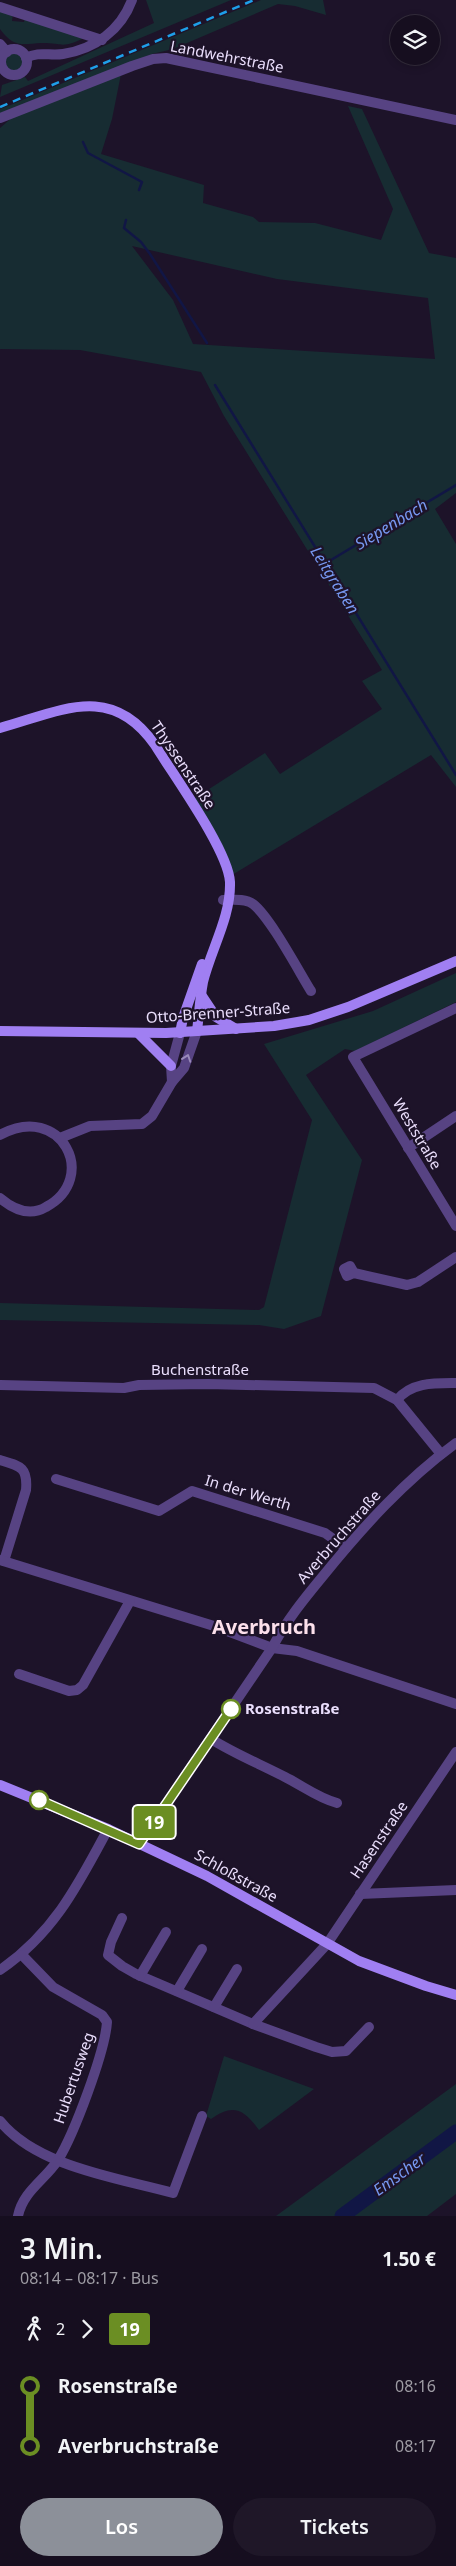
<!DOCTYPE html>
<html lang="de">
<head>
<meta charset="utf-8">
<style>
	:root { --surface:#160e1f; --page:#1f1728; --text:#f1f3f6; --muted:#9e9ca4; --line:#352e3d; --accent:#8c9099 }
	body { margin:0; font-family:"Noto Sans",sans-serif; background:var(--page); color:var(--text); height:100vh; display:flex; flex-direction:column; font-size:19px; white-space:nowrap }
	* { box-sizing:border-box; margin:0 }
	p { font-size:16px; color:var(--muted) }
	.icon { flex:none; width:28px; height:28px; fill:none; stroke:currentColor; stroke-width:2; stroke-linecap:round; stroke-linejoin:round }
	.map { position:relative; height:2216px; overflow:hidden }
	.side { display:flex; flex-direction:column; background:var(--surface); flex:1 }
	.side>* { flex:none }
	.badge { padding:0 10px; border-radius:4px; font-size:18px; line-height:32px }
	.buttons { position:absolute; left:390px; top:15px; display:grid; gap:10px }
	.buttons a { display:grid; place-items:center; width:50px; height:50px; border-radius:50%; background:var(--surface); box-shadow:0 2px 8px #0003,0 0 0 1px var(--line); font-size:25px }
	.map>.badge { position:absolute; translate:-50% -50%; box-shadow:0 0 0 2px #fff }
	.legs { display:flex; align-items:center; gap:8px; height:55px; padding:0 20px; font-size:16px }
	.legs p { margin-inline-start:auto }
	.head { display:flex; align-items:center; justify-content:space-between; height:85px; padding:0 20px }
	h1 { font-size:28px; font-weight:600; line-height:38px }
	.button { display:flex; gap:10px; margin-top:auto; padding:10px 20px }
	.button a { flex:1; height:58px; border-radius:30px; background:var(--accent); color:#fff; font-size:20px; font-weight:600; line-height:58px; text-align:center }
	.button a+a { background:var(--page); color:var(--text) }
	ul { padding:0 20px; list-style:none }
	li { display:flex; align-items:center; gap:18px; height:60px; font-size:19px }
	li i { display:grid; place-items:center; width:8px; height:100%; margin:0 6px; background:currentColor }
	li i::after { content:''; width:12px; height:12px; margin:-6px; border:4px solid; border-radius:50%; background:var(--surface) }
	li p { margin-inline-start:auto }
	li:first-child i { background:linear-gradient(#0000 50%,currentColor 0) }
	li:last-child i { background:linear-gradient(currentColor 50%,#0000 0) }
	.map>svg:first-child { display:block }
	.green { fill:#172c32; fill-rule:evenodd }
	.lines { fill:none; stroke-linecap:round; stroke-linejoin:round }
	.stream { stroke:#111645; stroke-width:2.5 }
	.river { stroke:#111645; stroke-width:15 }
	.street { stroke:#574383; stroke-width:10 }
	.secondary { stroke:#a07ff2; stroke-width:10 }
	.rail { stroke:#1e9fe9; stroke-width:2.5; stroke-dasharray:8 6; stroke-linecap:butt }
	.oneway { stroke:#9989b9 }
	.line-1-casing { stroke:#fff; stroke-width:11 }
	.line-1 { stroke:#6b8e23; stroke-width:8 }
	.stop-1-dot { fill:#fff; stroke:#6b8e23; stroke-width:2.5 }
	.labels { text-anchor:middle; stroke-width:4.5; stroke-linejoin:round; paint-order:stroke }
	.street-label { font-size:15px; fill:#eadefc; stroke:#1d1329 }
	.stop-label { font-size:15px; font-weight:bold; fill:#eadefc; stroke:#1d1329; text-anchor:start }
	.water-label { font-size:16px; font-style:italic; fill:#7798f1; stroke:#1d1329 }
	.district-label { font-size:20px; font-weight:bold; fill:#fce0eb; stroke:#1d1329 }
</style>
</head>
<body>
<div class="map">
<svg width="456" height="2216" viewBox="0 0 456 2216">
	<rect width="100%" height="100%" fill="#1d1329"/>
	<g class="green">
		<path d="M146,0H231L0,97L2,85L25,77L28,81L154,23Z"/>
		<path d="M261,0H323L326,15L295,6L278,4L173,49L152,54L0,114V109L13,104Z"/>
		<path d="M0,10L13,13L12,21L24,22L25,16L84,38C61,49 64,43 42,43C21,44 14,48 0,29Z"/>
		<circle cx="14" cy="62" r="9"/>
		<path d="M121,74L112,119L101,154L204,185L203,203L253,217L259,222L315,223L381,240L393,209L348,106L362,109L429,253L456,258V493L435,509L456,544V787L431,755L232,875L192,800L265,753L280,774L382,709L362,681L382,670L224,416L201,372L80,350L0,349V128L15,115ZM132,246L277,279L428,298L435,359L193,344L173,300Z"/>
		<path d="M456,973V1002L355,1051L345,1049L306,1075L362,1160L321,1316L284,1329L259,1325L0,1320V1303L259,1310L264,1307L312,1120L264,1044L373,1011Z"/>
		<path d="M224,2056L314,2089L259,2130C244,2109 233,2103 211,2119L206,2116Z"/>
		<path d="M456,2084V2194L427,2216H276Z"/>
	</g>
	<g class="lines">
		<g class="stream">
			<path d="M83,142L88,153L142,182L139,190"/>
			<path d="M126,220L124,228L141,242L150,254L207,343"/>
			<path d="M215,385L456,775"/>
			<path d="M326,563L456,485"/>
		</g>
		<path class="river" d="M342,2216L456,2132"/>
		<g class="street">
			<path d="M0,7L102,40"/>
			<path d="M0,44L7,52"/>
			<circle cx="14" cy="62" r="13"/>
			<path d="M26,58C39,51 49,56 63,54C95,49 121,30 132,0"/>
			<path d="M0,118L132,66L153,59L166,58L456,120"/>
			<path d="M223,900C232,900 245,898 253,904C270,917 298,970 311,991"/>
			<path d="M456,1008L353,1057L456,1226"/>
			<path d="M172,1082L171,1066L180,1033"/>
			<path d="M0,1135C61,1101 100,1178 46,1207C29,1217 13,1209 0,1198"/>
			<path d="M60,1138L90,1126L142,1124L152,1116L172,1082L184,1068L197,1031"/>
			<path d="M408,1148L456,1116"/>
			<path d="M354,1273L350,1266L344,1269L347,1276L354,1273L407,1285L418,1282L456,1257"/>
			<path d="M0,1385L124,1388L139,1385L208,1384L374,1388L397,1400L441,1454"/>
			<path d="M397,1400C411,1382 435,1383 456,1383"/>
			<path d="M0,1460C20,1466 28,1467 26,1490L4,1561"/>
			<path d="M56,1479L159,1511L192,1491L325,1533L346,1548"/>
			<path d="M0,1560L214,1626L272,1648L297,1651L456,1704"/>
			<path d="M19,1674L69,1691L77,1690L83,1685L130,1601"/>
			<path d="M211,1739C235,1754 260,1764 285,1777C303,1786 318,1798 337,1803"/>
			<path d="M139,1844L272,1648C286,1621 304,1599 323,1576C362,1528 405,1480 456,1443"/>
			<path d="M360,1894L456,1890"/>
			<path d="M122,1918L111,1942L108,1955L122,1966L136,1974L253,2024L316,2047L332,2052L346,2051L369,2027"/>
			<path d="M0,1970C54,1933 78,1885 108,1829"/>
			<path d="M140,1976L166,1932"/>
			<path d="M177,1991L202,1949"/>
			<path d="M214,2007L237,1969"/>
			<path d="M253,2024L327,1944L456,1752"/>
			<path d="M0,2121C37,2167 119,2178 173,2193L202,2116"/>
			<path d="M18,2216C23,2191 45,2180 58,2160C74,2134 105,2052 107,2022L102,2015L53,1987L22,1955"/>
		</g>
		<g class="secondary">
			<path d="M0,728C61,711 111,682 155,745C174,776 228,850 230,882C231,917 211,949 203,982C200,998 199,1015 197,1031"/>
			<path d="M202,996L216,1017L236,1029"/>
			<path d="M0,1031L166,1033L274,1026L309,1020L348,1007L456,961"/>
			<path d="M180,1033L183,1018L202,964"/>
			<path d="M139,1034L171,1066"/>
			<path d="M0,1785L108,1829L207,1876L359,1961L426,1986L456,1995"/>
		</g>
		<path class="rail" d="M0,107L254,0"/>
	</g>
	<defs><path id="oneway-chevron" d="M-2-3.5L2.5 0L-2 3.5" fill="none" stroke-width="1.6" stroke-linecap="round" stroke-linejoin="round" transform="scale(1.25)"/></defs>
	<use class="oneway" href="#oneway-chevron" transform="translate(187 1058) rotate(-71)"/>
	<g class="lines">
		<defs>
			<path id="line-1" d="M39,1800L139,1844L231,1709"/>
		</defs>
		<use href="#line-1" class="line-1-casing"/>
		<use href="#line-1" class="line-1"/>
	</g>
	<g class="stop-1-dot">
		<circle cx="231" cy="1709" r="9"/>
		<circle cx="39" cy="1800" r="9"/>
	</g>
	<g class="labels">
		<g class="street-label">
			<text transform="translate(227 57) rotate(11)" y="5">Landwehrstraße</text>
			<text transform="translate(183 765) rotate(56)" y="5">Thyssenstraße</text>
			<text transform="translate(218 1013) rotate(-4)" y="5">Otto-Brenner-Straße</text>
			<text transform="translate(417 1134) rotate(59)" y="5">Weststraße</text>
			<text x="200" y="1375">Buchenstraße</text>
			<text transform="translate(248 1493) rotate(17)" y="5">In der Werth</text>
			<text transform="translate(339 1537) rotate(-49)" y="5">Averbruchstraße</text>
			<text transform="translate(379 1840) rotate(-56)" y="5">Hasenstraße</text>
			<text transform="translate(236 1876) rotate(29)" y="5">Schloßstraße</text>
			<text transform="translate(74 2078) rotate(-71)" y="5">Hubertusweg</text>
		</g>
		<g class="stop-label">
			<text x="245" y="1714">Rosenstraße</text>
		</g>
		<g class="water-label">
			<text transform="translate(391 524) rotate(-31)" y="6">Siepenbach</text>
			<text transform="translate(335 580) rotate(58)" y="6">Leitgraben</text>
			<text transform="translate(399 2174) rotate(-36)" y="6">Emscher</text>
		</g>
		<g class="district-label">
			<text x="264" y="1634">Averbruch</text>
		</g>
	</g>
</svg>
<div class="buttons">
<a><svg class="icon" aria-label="layers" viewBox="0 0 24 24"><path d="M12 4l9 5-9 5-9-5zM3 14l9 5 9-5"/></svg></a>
</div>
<b class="badge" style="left:154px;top:1822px;background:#6b8e23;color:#fff">19</b>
</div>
<section class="side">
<div class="head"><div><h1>3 Min.</h1><p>08:14 – 08:17 · Bus</p></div><b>1.50 €</b></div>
<div class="legs"><svg class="icon" aria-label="walk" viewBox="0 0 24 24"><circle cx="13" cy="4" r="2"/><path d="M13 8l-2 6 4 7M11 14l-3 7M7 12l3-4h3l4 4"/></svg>2<svg class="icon" aria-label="forward" viewBox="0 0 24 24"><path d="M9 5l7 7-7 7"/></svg><b class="badge" style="background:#6b8e23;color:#fff">19</b></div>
<ul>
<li><i style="color:#6b8e23"></i><b>Rosenstraße</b><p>08:16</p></li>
<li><i style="color:#6b8e23"></i><b>Averbruchstraße</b><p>08:17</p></li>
</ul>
<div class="button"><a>Los</a><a>Tickets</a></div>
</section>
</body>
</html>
